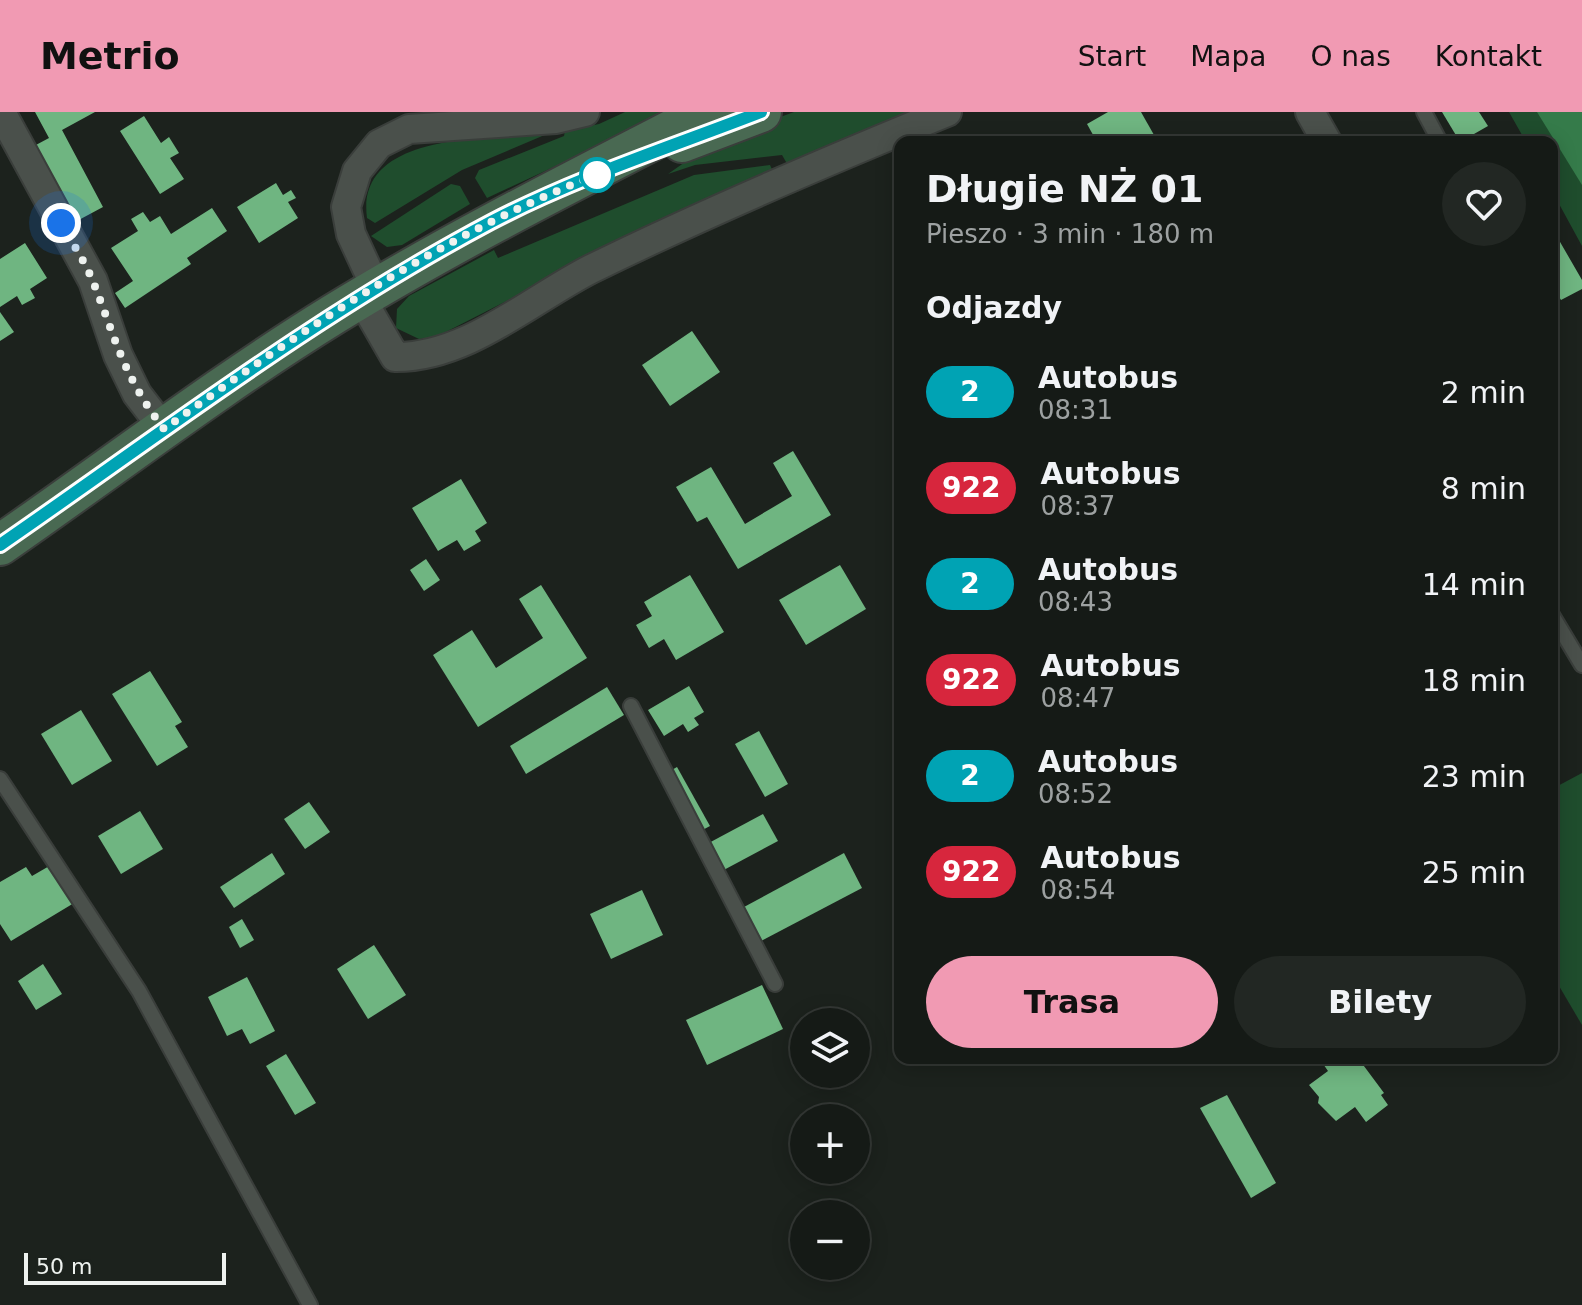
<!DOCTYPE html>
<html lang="pl">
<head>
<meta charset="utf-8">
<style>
	:root { --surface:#151a16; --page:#222723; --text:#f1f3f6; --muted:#9da1a1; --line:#343835; --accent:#f19ab3 }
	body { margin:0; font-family:"DejaVu Sans",sans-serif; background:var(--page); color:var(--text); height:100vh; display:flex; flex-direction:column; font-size:30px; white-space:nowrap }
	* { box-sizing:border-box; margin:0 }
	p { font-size:26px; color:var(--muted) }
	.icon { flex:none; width:44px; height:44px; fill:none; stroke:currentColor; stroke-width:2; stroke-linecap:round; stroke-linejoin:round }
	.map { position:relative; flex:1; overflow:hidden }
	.sheet { position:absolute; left:894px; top:24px; width:664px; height:928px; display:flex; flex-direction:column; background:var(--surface); border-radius:16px; box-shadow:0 4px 20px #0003,0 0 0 2px var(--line) }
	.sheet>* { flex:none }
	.badge { padding:0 16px; border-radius:26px; font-size:28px; line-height:52px }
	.controls { position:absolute; left:790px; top:896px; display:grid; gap:16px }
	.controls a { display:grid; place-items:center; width:80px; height:80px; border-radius:50%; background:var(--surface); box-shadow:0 4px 20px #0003,0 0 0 2px var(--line); font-size:40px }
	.scale { position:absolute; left:24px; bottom:20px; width:202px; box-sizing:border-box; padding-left:8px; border:4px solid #eef2ef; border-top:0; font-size:22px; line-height:28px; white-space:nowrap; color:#eef2ef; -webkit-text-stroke:6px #1c221d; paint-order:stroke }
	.you { position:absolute; width:40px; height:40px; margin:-20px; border:6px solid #fff; border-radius:50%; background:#1a73e8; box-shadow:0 0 0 12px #1a73e833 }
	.map>.badge { position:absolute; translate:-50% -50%; box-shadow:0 0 0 4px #fff }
	h2 { padding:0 32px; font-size:30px; line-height:72px }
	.round { display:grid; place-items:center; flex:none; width:84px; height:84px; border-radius:42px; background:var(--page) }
	.overview { display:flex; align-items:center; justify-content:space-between; height:136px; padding:0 32px }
	h1 { font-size:38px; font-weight:800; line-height:60px }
	.cta { display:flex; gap:16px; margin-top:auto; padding:16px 32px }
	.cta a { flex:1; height:92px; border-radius:48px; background:var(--accent); color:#111; font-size:32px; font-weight:800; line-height:92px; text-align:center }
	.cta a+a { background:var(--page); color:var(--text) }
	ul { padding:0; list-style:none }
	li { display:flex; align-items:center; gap:24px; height:96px; padding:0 32px }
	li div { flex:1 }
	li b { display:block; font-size:30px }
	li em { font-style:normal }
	li .badge { min-width:88px; font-weight:700; text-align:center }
	header { display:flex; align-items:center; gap:48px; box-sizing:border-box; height:112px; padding:0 40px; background:var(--accent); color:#111 }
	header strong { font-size:38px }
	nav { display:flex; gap:44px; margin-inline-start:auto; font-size:28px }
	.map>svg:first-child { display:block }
	.green { fill:#1f4d2d }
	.water { fill:#357b4a }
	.building { fill:#6fb581 }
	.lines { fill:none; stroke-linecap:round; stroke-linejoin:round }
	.lane-casing { stroke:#3a3e3b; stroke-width:18 }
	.street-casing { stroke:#3a3e3b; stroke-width:32 }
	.secondary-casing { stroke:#3a3e3b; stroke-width:44 }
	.lane { stroke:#4a504b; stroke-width:14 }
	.street { stroke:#4a504b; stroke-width:28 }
	.secondary { stroke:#496952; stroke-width:40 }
	.line-casing { stroke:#fff; stroke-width:18 }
	.line { stroke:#00a3b4; stroke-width:12 }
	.walk { stroke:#eef2ef; stroke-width:8; stroke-dasharray:0 14.4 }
	.stop-dot { fill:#fff; stroke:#00a3b4; stroke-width:4 }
</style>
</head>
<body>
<header>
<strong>Metrio</strong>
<nav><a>Start</a><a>Mapa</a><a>O nas</a><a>Kontakt</a></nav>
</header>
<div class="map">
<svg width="1582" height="1193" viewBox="0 0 1582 1193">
	<rect width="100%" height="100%" fill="#1c221d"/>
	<g class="green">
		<path d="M625,0H672L487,86L475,66L479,58L564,24L565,19L599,12Z"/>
		<path d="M794,0H915L789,55L782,43L695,53L668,62L715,29Z"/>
		<path d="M1509,0H1582V134L1552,79V30H1526Z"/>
		<path d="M547,22L462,58L375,111L367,106C355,19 492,27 547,22Z"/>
		<path d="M770,53L775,64L591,146L434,226L419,227L396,216L397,197L409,184L494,138L498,146L694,63Z"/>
		<path d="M451,72L460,74L470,92L402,133L387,135L371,124Z"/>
		<path d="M1582,661V913L1552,862V677Z"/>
	</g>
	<path class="water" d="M1537,0H1582V73Z"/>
	<g class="building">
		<path d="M35,0H95L62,18L103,95L75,110L34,34L49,26Z"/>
		<path d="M1108,0H1141L1154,23L1141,30H1097L1087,12Z"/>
		<path d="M1442,0H1479L1488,14L1460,30Z"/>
		<path d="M144,4L161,31L169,25L179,41L170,46L184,67L160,82L120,19Z"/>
		<path d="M276,71L283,83L291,78L296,86L288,90L298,106L259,131L237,95Z"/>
		<path d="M212,96L227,119L187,146L191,152L125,196L115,181L133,169L111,136L138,119L131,107L143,100L150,110L160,104L171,122Z"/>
		<path d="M1552,116L1582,168V177L1561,188L1556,180L1552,183Z"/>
		<path d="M25,131L47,166L30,177L35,186L22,193L17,184L0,195V147Z"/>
		<path d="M0,200L14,220L0,229Z"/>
		<path d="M692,219L720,260L670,294L642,253Z"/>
		<path d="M793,339L831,403L738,457L707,405L697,410L676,375L711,355L745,412L792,384L773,351Z"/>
		<path d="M461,367L487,411L475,419L481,429L464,439L457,428L438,439L412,396Z"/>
		<path d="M426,447L440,468L424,479L410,458Z"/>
		<path d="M840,453L866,497L806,533L779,488Z"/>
		<path d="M690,463L724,520L676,548L664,527L649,536L636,513L652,504L644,490Z"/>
		<path d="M541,473L587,546L478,615L433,543L472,518L496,556L543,526L519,487Z"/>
		<path d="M150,559L182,610L175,614L188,635L157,654L112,582Z"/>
		<path d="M689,574L704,600L694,606L699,613L688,620L683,612L664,624L648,598Z"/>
		<path d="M607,575L624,603L526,662L510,634Z"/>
		<path d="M81,598L112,649L72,673L41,622Z"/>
		<path d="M759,619L788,672L765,685L735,632Z"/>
		<path d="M677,655L710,714L695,722L663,663Z"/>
		<path d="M309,690L330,720L305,737L284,707Z"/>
		<path d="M140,699L163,737L121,762L98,724Z"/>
		<path d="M763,702L778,729L720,760L705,733Z"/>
		<path d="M272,741L285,762L234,796L220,775Z"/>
		<path d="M844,741L862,776L761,829L744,795Z"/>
		<path d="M51,753L74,791L11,829L0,812V770L26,755L32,764Z"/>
		<path d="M642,778L663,823L611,847L590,802Z"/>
		<path d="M242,807L254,828L240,836L229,815Z"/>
		<path d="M374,833L406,883L368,907L337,857Z"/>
		<path d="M43,852L62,882L36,898L18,869Z"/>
		<path d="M247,865L275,919L250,932L242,917L227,924L208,885Z"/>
		<path d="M762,873L783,917L707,953L686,908Z"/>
		<path d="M286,942L316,991L295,1003L266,954Z"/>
		<path d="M1319,946H1358L1384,981L1381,983L1388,993L1366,1010L1355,995L1336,1009L1318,991L1319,985L1309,973L1328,959Z"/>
		<path d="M1227,983L1276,1071L1251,1086L1200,996Z"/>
	</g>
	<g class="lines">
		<defs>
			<g id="lane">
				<path d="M1424,0L1440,30"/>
				<path d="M1552,503L1582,553"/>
				<path d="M631,594L775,872"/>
				<path d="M0,667L139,879L310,1193"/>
			</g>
			<g id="street">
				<path d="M1,0L93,169L118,243L137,282L164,317"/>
				<path d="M1310,0L1327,30"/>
				<path d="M376,176L351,122L346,95L357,59L379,32L409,17L556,7L585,0"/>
				<path d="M361,186L395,245C466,246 530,188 591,157C707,100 827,49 947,0"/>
			</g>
			<g id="secondary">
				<path d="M682,30L761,0"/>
				<path d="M0,433C111,356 219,273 334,202C455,128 581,65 707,0"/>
			</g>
		</defs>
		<use href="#lane" class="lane-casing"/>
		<use href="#street" class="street-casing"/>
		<use href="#secondary" class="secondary-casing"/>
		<use href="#lane" class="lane"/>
		<use href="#street" class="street"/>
		<use href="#secondary" class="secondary"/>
	</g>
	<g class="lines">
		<defs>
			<path id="line" d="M0,433C161,322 317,202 491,110C577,65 671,35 761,0"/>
		</defs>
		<use href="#line" class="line-casing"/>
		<use href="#line" class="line"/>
		<path class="walk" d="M61,111C72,131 86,151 94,172C117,231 124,265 164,317C301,219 445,120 604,60L597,63"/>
	</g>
	<circle class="stop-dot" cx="597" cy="63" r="16"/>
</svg>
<div class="controls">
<a><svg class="icon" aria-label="layers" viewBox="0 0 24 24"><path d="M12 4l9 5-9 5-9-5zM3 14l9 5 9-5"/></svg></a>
<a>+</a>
<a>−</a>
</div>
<div class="scale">50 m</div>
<div class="you" style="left:61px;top:111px"></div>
<section class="sheet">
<div class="overview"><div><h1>Długie NŻ 01</h1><p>Pieszo · 3 min · 180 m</p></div><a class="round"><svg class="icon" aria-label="heart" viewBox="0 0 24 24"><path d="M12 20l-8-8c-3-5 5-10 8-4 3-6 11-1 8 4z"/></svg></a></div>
<h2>Odjazdy</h2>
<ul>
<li><span class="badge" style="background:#00a3b4;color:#fff">2</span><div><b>Autobus</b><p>08:31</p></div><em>2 min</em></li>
<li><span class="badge" style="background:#d7263d;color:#fff">922</span><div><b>Autobus</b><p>08:37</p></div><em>8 min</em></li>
<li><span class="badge" style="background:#00a3b4;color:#fff">2</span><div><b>Autobus</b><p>08:43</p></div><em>14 min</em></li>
<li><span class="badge" style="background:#d7263d;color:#fff">922</span><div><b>Autobus</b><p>08:47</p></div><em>18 min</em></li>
<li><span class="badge" style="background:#00a3b4;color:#fff">2</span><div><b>Autobus</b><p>08:52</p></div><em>23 min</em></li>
<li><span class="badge" style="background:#d7263d;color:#fff">922</span><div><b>Autobus</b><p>08:54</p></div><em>25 min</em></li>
</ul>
<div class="cta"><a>Trasa</a><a>Bilety</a></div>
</section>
</div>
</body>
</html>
